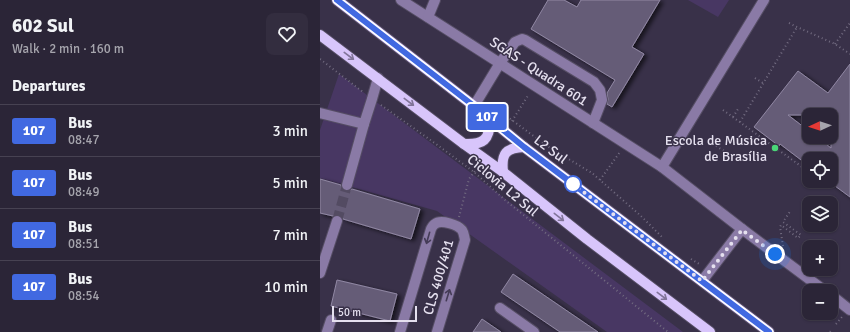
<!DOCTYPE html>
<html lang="en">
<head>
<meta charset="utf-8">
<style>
	:root { --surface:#2b2537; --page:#332d3f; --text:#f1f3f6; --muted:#a6a5ad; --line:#474252 }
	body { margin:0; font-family:Signika,sans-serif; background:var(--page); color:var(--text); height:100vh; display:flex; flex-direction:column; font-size:15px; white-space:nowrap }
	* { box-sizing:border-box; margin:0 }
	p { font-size:13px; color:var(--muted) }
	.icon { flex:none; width:22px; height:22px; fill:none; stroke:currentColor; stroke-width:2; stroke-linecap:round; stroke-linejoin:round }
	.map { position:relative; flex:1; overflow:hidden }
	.sheet { display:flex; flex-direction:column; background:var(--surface); width:320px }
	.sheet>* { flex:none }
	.badge { padding:0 8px; border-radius:3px; font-size:14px; line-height:26px }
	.needle { width:26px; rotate:267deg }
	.buttons { position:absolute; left:482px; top:108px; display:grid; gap:8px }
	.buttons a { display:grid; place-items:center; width:36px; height:36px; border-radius:8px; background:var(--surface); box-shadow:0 1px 3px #0004,0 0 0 1px var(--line); font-size:20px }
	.scale { position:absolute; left:12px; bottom:10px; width:85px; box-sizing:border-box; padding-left:4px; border:2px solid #e5e0ef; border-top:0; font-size:11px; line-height:14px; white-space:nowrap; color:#e5e0ef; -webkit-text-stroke:3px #393149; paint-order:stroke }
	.you { position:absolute; width:20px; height:20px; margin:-10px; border:3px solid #fff; border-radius:50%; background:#1a73e8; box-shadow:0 0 0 6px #1a73e833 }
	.map>.badge { position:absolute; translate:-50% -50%; box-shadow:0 0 0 2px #fff }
	h2 { padding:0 12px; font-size:15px; line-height:36px }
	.round { display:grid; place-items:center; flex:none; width:42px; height:42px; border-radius:8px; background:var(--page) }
	.headline { display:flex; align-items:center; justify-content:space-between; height:68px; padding:0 12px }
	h1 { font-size:19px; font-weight:700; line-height:30px }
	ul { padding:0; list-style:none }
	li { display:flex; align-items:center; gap:12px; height:52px; padding:0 12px; border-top:1px solid var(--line) }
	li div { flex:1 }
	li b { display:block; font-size:15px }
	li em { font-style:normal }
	li .badge { min-width:44px; font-weight:700; text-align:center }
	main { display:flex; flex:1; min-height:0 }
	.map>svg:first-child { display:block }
	.park { fill:#483763 }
	.building { fill:#655c77; stroke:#9188a4; fill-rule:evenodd; filter:url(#shadow) }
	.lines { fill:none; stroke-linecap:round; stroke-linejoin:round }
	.minor-tunnel { stroke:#534b62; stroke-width:10; stroke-dasharray:10 5; stroke-linecap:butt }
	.minor-casing { stroke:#554d64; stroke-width:12 }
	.major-casing { stroke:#554d64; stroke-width:12 }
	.path { stroke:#736c81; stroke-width:2; stroke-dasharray:1 3; stroke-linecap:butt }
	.minor { stroke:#8a7aa6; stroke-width:10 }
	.major { stroke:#d8c5fb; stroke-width:10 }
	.oneway { stroke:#817499 }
	.oneway2 { stroke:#453c57 }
	.line-casing { stroke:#fff; stroke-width:9 }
	.line { stroke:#4169e1; stroke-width:6 }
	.walk { stroke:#e5e0ef; stroke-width:4; stroke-dasharray:0 7.2 }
	.poi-dot { fill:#4ad778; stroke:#393149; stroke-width:1.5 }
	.stop-dot { fill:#fff; stroke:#4169e1; stroke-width:2 }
	.labels { text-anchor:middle; stroke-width:3; stroke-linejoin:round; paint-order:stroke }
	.street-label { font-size:14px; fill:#e5e0ef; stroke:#393149 }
	.poi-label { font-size:14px; fill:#e5e0ef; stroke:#393149; text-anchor:end }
</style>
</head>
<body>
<main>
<section class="sheet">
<div class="headline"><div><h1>602 Sul</h1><p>Walk · 2 min · 160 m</p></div><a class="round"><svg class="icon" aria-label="heart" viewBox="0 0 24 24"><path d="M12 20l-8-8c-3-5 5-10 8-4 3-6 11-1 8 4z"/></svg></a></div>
<h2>Departures</h2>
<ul>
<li><span class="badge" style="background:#4169e1;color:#fff">107</span><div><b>Bus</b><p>08:47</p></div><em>3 min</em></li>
<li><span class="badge" style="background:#4169e1;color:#fff">107</span><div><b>Bus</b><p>08:49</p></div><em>5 min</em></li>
<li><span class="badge" style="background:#4169e1;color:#fff">107</span><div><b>Bus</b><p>08:51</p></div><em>7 min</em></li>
<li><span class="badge" style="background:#4169e1;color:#fff">107</span><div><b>Bus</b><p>08:54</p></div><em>10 min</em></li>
</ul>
</section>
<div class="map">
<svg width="530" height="332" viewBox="0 0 530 332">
	<defs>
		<filter id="shadow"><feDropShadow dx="3.5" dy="2" stdDeviation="2" flood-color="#0009"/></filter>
	</defs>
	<rect width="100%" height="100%" fill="#393149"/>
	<g class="park">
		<path d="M368,0H409L398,17Z"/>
		<path d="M19,74L363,332H287L117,211L0,178V130Z"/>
	</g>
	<g class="building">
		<path d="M228,0H244L257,7L261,0H340L312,47L324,54L292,107L287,104L288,99L287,93L295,80L211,29Z"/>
		<path d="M530,64V197L511,183V159H489V166L460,144L459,146L434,127L478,71L508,93ZM468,115H511V148L497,137H489V131Z"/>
		<path d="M0,179L21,185L22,189L25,191H29L32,189L100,209L91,239L23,219L22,216L19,215H15L13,216L0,213Z"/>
		<path d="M193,274L278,332H240L181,292Z"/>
		<path d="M17,280L77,294L70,321L11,306Z"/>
		<path d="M162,319L181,332H153Z"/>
	</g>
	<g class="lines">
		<path class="minor-tunnel" d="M17,221L27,185"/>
		<defs>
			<g id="minor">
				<path d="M81,0L342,167L422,229L505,291"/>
				<path d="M108,17L115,0"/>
				<path d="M154,106L180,63L195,42L202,39L205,40L274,82L280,90L282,100L273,123"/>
				<path d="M0,113L44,124L52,99L58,78"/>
				<path d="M342,167L444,0"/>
				<path d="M27,185L44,124"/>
				<path d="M0,273L17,221"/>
				<path d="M382,281L422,229"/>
				<path d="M511,295L530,310"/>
				<path d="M180,308L214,332"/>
				<path d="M7,332L11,320"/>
				<path d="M80,332L111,229C112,227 113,225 115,224C121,219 138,225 142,230C144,233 144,236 145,240L117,332"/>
			</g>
			<g id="major">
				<path d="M17,0L154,106L204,147L449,332"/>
				<path d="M0,35L144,144L183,172L267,239L390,332"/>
				<path d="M144,144C163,145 170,140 170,120"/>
				<path d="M183,172C181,153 186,148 204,147"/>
			</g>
		</defs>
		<use href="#minor" class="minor-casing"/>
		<use href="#major" class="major-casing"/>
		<g class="path">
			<path d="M469,23L477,27L515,44L530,54"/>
			<path d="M515,44L530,23"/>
			<path d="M0,59L43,92"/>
			<path d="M435,78L443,83"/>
			<path d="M61,105L116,144L154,172L185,200L348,332"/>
			<path d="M177,109L227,146L272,173L321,216L342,237"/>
			<path d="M403,110L489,172"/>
			<path d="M413,117L418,109"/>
			<path d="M192,121L209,94"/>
			<path d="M420,122L477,27"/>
			<path d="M396,146L416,158"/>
			<path d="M280,180L300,152"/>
			<path d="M139,217L149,179L158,167"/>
			<path d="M463,246L460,227L461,225L478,238L481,235L463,222L471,210"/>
			<path d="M371,259L381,265"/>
			<path d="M516,324L522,317"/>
			<path d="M510,332L511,331"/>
		</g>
		<use href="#minor" class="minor"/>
		<use href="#major" class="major"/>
	</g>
	<defs><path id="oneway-shaft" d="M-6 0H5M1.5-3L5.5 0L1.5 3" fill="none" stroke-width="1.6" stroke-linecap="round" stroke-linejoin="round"/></defs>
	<g class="oneway">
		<use href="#oneway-shaft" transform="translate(29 56) rotate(37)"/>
		<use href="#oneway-shaft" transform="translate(89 102) rotate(37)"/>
		<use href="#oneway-shaft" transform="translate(239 217) rotate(38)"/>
		<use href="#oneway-shaft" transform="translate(342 296) rotate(37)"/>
	</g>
	<g class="oneway2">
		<use href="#oneway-shaft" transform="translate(108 238) rotate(106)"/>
		<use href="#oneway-shaft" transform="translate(128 295) rotate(-73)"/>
	</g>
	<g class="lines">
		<defs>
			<path id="line" d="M17,0L154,106L204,147L449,332"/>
		</defs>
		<use href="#line" class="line-casing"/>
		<use href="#line" class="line"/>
		<path class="walk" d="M253,184L382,281L422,230L455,254"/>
	</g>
	<circle class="poi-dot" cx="455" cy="148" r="4"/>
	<circle class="stop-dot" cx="253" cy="184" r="8"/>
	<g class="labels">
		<g class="street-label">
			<text transform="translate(219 71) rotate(33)" y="5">SGAS - Quadra 601</text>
			<text transform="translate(231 149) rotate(37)" y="5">L2 Sul</text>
			<text transform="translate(183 185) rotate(40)" y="5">Ciclovia L2 Sul</text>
			<text transform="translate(118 277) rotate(-74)" y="5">CLS 400/401</text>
		</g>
		<g class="poi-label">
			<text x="447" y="145">Escola de Música<tspan x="447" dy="16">de Brasília</tspan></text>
		</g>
	</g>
</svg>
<div class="buttons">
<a><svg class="needle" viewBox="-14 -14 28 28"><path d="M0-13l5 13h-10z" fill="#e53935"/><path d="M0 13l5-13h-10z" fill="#a6a5ad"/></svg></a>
<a><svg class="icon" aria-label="locate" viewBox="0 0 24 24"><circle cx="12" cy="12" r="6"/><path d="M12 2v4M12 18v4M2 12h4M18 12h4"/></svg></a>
<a><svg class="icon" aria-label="layers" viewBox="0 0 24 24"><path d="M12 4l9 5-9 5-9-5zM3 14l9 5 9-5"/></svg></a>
<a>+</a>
<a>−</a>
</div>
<div class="scale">50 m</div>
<div class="you" style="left:455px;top:254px"></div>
<b class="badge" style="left:167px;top:117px;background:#4169e1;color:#fff">107</b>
</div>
</main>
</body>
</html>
